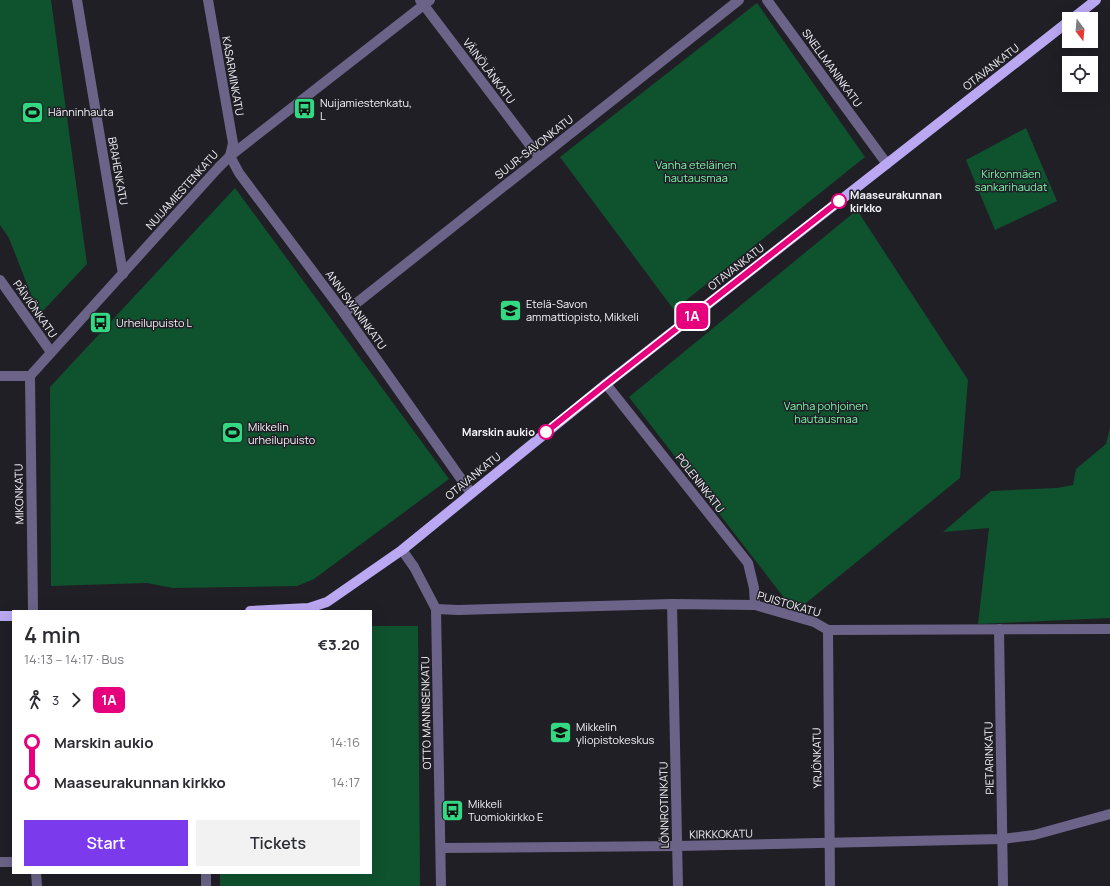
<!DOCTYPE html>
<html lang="en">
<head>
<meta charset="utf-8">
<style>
	:root { --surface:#fff; --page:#f2f2f3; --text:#2b2b33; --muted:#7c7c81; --accent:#7c3aed }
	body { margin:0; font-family:Manrope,sans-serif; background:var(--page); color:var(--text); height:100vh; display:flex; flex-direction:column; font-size:15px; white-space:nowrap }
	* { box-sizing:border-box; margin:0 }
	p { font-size:13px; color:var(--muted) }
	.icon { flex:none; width:22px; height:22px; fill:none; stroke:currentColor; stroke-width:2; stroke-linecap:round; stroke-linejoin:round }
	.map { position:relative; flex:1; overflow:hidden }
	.sheet { position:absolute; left:12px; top:610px; width:360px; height:264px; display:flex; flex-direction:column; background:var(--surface); border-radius:0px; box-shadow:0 4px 16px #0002 }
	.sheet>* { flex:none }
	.badge { padding:0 8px; border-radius:6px; font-size:14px; line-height:26px }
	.needle { width:26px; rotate:164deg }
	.buttons { position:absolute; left:1062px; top:12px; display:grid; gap:8px }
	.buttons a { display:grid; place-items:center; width:36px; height:36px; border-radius:0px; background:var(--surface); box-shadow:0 4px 16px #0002; font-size:20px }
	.map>.badge { position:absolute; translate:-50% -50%; box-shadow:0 0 0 2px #fff }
	.legs { display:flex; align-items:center; gap:6px; height:44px; padding:0 12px; font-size:13px }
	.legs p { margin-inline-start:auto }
	.overview { display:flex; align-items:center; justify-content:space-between; height:68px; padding:0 12px }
	h1 { font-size:22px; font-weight:600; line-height:30px }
	.primary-button { display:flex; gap:8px; margin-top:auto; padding:8px 12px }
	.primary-button a { flex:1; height:46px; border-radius:0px; background:var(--accent); color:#fff; font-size:16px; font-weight:600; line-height:46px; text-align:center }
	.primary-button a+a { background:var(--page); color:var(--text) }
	ul { padding:0 12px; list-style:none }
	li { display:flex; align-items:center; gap:14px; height:40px; font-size:15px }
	li i { display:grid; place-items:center; width:6px; height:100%; margin:0 5px; background:currentColor }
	li i::after { content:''; width:10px; height:10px; margin:-5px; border:3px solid; border-radius:50%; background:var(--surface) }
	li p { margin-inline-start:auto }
	li:first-child i { background:linear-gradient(#0000 50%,currentColor 0) }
	li:last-child i { background:linear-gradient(currentColor 50%,#0000 0) }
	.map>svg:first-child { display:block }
	.green { fill:#0f522e }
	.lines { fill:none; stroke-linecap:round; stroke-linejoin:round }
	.minor { stroke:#6c6488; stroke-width:10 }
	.major { stroke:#baa8f2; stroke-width:10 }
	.line-1-casing { stroke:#fff; stroke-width:9 }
	.line-1 { stroke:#e6007e; stroke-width:6 }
	.stop-1-dot { fill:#fff; stroke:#e6007e; stroke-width:2 }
	.labels { text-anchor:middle; stroke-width:3; stroke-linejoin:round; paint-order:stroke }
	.street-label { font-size:11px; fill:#f4f3f8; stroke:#201f26 }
	.poi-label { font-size:11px; fill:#f4f3f8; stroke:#201f26; text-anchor:start }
	.park-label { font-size:11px; fill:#7bf8ab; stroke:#201f26 }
	.stop-label { font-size:11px; font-weight:bold; fill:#f4f3f8; stroke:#201f26; text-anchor:start }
</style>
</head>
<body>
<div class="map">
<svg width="1110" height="886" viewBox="0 0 1110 886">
	<rect width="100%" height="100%" fill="#201f26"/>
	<g class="green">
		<path d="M0,0H51L87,264L39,315L9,238L0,225Z"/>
		<path d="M757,3L865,157L674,310L560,157Z"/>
		<path d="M1026,128L1057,201L995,230L966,160Z"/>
		<path d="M235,188L449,479L314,579L297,586L173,588L147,583L51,586L50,387Z"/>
		<path d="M857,210L968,380L960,478L795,612L629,397Z"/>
		<path d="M1110,428V618L978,624L989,528L943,532L991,491L1057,488L1073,485L1076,469L1106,444Z"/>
		<path d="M371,626H418L420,886H220V873H371Z"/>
	</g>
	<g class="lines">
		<g class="minor">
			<path d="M77,0L123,274"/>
			<path d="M208,0L233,143L230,156"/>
			<path d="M420,0L539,157"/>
			<path d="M767,0L887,164"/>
			<path d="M230,156L239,173L344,313L471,493"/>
			<path d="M0,280L51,352"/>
			<path d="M344,313L739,0"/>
			<path d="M0,376H30"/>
			<path d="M30,376L218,168L230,156L430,0"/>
			<path d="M30,376L33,611"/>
			<path d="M606,384L748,563L754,588L755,605"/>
			<path d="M402,550L414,567L436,609L441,886"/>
			<path d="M672,604L678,886"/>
			<path d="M436,609L458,610L672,604L755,605L814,622L828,630L1110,629"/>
			<path d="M999,629L1003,886"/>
			<path d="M828,630L830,886"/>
			<path d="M441,848L677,846L1002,839L1034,835L1110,814"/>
			<path d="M0,862H13"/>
			<path d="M36,873L37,886"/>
			<path d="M206,873V886"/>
		</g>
		<g class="major">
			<path d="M1072,19L1096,0"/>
			<path d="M250,611L309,608L327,602L402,550L606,384L1069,21"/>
			<path d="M0,616H13"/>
		</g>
	</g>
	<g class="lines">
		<defs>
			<path id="line-1" d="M546,432L606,384L839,201"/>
		</defs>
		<use href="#line-1" class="line-1-casing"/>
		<use href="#line-1" class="line-1"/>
	</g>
	<defs>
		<symbol id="bus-square" viewBox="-11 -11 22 22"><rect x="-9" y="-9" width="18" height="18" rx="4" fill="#33d882" stroke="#201f26"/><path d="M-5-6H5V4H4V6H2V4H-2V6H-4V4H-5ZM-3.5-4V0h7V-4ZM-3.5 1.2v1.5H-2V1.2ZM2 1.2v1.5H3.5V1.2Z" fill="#111"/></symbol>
		<symbol id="stadium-square" viewBox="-11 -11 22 22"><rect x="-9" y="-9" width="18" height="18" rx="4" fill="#33d882" stroke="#201f26"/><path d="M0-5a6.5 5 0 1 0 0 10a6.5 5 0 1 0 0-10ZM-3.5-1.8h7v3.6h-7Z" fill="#111"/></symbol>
		<symbol id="school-square" viewBox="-11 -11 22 22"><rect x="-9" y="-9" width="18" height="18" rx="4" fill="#33d882" stroke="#201f26"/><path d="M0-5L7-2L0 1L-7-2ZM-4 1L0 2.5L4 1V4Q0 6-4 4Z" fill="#111"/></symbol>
		<symbol id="university-square" viewBox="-11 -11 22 22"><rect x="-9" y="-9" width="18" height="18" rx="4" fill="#33d882" stroke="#201f26"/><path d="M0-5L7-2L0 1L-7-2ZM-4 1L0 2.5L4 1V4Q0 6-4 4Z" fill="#111"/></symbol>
	</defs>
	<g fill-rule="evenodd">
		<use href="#bus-square" x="292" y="96" width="25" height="25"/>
		<use href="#stadium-square" x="20" y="100" width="25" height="25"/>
		<use href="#school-square" x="498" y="298" width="25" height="25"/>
		<use href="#bus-square" x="88" y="310" width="25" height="25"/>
		<use href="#stadium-square" x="220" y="420" width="25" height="25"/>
		<use href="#university-square" x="548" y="720" width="25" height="25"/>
		<use href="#bus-square" x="440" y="798" width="25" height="25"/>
	</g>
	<g class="stop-1-dot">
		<circle cx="839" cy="201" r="7"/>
		<circle cx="546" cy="432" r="7"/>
	</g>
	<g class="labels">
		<g class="street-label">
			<text transform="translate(991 67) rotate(-38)" y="4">OTAVANKATU</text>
			<text transform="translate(832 68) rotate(54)" y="4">SNELLMANINKATU</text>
			<text transform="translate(489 71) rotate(53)" y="4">VÄINÖLÄNKATU</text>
			<text transform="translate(233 76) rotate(80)" y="4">KASARMINKATU</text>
			<text transform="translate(534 147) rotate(-38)" y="4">SUUR-SAVONKATU</text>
			<text transform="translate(118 171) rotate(80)" y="4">BRAHENKATU</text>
			<text transform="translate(182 190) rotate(-48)" y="4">NUIJAMIESTENKATU</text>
			<text transform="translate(736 267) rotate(-38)" y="4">OTAVANKATU</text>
			<text transform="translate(35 309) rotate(55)" y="4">PÄIVIÖNKATU</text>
			<text transform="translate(356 310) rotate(54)" y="4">ANNI SWANINKATU</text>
			<text transform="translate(473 476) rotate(-39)" y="4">OTAVANKATU</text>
			<text transform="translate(700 483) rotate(52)" y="4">POLENINKATU</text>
			<text transform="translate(19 494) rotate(-91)" y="4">MIKONKATU</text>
			<text transform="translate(789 604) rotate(16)" y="4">PUISTOKATU</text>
			<text transform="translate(426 713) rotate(-91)" y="4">OTTO MANNISENKATU</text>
			<text transform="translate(817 758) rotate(-91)" y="4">YRJÖNKATU</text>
			<text transform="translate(989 758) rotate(-91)" y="4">PIETARINKATU</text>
			<text transform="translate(664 805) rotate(-91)" y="4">LÖNNROTINKATU</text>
			<text transform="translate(721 834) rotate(-1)" y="4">KIRKKOKATU</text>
		</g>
		<g class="poi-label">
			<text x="320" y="107">Nuijamiestenkatu,<tspan x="320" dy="13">L</tspan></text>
			<text x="48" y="116">Hänninhauta</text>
			<text x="526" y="308">Etelä-Savon<tspan x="526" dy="13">ammattiopisto, Mikkeli</tspan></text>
			<text x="116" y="327">Urheilupuisto L</text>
			<text x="248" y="431">Mikkelin<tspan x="248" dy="13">urheilupuisto</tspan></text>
			<text x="576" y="731">Mikkelin<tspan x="576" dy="13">yliopistokeskus</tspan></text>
			<text x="468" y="808">Mikkeli<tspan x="468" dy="13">Tuomiokirkko E</tspan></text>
		</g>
		<g class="park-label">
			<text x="696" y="169">Vanha eteläinen<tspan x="696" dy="13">hautausmaa</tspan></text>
			<text x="1011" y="178">Kirkonmäen<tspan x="1011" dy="13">sankarihaudat</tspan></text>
			<text x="826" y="410">Vanha pohjoinen<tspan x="826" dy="13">hautausmaa</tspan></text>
		</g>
		<g class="stop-label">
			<text x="850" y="199">Maaseurakunnan<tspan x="850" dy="13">kirkko</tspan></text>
			<text x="535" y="436" text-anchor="end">Marskin aukio</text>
		</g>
	</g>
</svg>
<div class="buttons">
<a><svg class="needle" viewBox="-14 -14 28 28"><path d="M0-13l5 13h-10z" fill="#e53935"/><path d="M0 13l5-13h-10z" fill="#7c7c81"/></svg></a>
<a><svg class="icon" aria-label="locate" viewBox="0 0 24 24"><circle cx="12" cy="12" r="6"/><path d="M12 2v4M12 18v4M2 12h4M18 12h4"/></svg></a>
</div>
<b class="badge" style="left:692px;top:316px;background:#e6007e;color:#fff">1A</b>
<section class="sheet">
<div class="overview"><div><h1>4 min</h1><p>14:13 – 14:17 · Bus</p></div><b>€3.20</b></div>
<div class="legs"><svg class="icon" aria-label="walk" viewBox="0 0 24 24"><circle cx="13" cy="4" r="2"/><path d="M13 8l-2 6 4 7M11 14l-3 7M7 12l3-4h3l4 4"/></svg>3<svg class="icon" aria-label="forward" viewBox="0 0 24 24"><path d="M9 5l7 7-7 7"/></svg><b class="badge" style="background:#e6007e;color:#fff">1A</b></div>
<ul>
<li><i style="color:#e6007e"></i><b>Marskin aukio</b><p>14:16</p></li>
<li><i style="color:#e6007e"></i><b>Maaseurakunnan kirkko</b><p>14:17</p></li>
</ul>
<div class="primary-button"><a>Start</a><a>Tickets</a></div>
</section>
</div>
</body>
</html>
